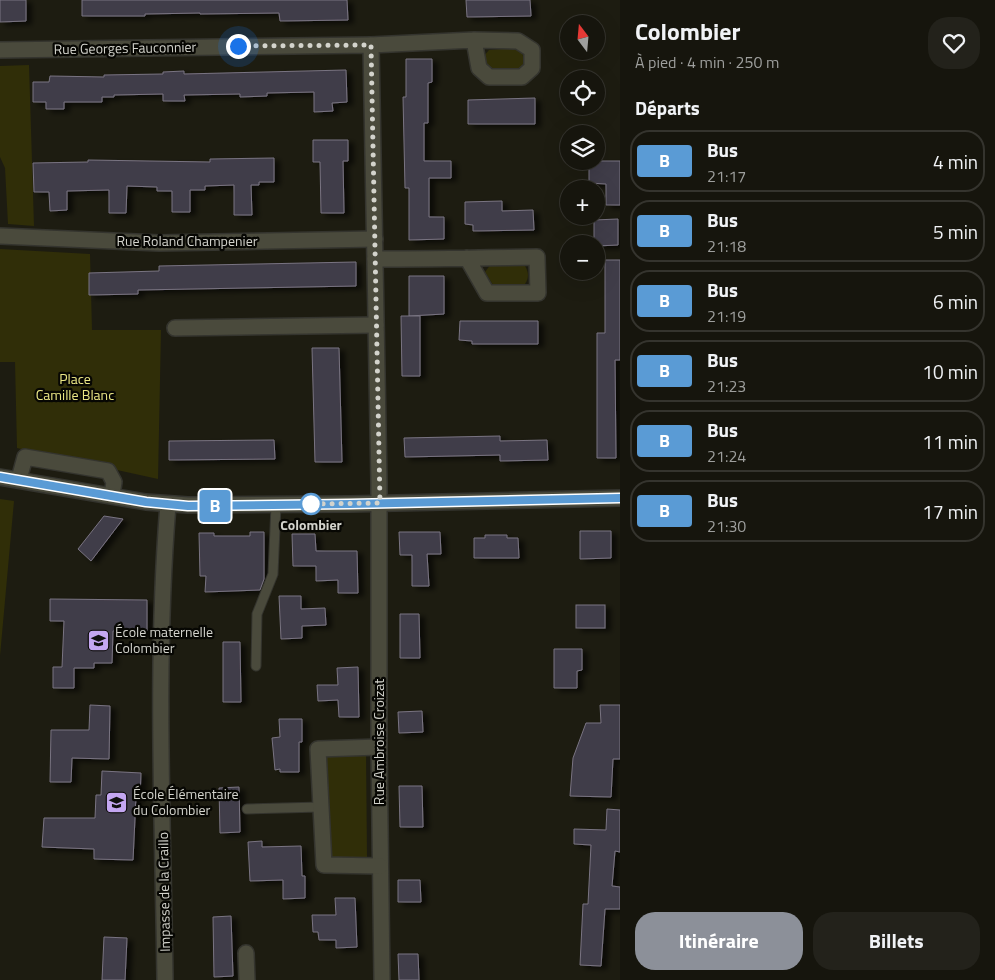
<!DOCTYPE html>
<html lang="fr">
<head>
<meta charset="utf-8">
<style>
	:root { --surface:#16150d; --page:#23221b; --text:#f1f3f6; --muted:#9e9f9d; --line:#35342e; --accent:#8c9099 }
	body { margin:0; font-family:"Titillium Web",sans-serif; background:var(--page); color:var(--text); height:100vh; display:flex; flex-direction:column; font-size:19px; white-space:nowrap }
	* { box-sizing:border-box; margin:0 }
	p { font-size:16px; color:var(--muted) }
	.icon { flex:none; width:28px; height:28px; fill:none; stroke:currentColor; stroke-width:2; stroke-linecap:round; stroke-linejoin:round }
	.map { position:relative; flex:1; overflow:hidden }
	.drawer { display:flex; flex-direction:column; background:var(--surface); width:375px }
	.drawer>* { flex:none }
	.badge { padding:0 10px; border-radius:4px; font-size:18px; line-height:32px }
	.needle { width:32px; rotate:344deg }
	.tools { position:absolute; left:560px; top:15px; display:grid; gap:10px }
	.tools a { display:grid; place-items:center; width:45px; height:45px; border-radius:50%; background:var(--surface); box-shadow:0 5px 20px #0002,0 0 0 1px var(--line); font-size:25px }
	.you { position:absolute; width:25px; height:25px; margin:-12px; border:4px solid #fff; border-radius:50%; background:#1a73e8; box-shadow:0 0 0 8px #1a73e833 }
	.map>.badge { position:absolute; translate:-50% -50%; box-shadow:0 0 0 2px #fff }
	h2 { padding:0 15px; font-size:19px; line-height:45px }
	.round { display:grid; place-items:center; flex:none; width:52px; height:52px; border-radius:20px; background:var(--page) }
	.summary { display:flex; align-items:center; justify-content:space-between; height:85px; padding:0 15px }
	h1 { font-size:24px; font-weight:700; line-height:38px }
	.action { display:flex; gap:10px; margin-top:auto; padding:10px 15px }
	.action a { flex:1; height:58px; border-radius:20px; background:var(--accent); color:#fff; font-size:20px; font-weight:700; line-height:58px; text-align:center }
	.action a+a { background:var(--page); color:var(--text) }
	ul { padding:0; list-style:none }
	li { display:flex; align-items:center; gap:15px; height:62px; margin:0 10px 8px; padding:0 5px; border:2px solid var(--line); border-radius:20px }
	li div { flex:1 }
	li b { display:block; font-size:19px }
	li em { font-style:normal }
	li .badge { min-width:55px; font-weight:700; text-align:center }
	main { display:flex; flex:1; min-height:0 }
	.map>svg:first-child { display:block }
	.green { fill:#302e08 }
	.building { fill:#413c48; stroke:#797482; filter:url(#shadow) }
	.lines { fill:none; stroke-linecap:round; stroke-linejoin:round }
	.service-casing { stroke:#34342e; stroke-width:11 }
	.minor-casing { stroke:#34342e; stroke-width:18 }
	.tertiary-casing { stroke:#34342e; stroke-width:18 }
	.service { stroke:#4a4a3c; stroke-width:9 }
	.minor { stroke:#4a4a3c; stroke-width:15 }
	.tertiary { stroke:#4a4a3c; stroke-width:15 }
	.line-casing { stroke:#fff; stroke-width:11 }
	.line { stroke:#5a9bd5; stroke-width:8 }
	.walk { stroke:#d3d3cc; stroke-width:5; stroke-dasharray:0 9 }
	.stop-dot { fill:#fff; stroke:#5a9bd5; stroke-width:2.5 }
	.labels { text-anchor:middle; stroke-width:4.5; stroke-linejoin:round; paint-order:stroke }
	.street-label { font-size:14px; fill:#d3d3cc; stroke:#070703 }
	.park-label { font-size:14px; fill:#ebe785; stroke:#070703 }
	.stop-label { font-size:14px; font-weight:bold; fill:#d3d3cc; stroke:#070703 }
	.poi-label { font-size:14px; fill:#d3d3cc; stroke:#070703; text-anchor:start }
</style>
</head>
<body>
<main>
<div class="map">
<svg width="620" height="980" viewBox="0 0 620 980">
	<defs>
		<filter id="shadow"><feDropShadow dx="5.5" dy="3" stdDeviation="2.5" flood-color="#0009"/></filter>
	</defs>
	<rect width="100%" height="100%" fill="#1d1c11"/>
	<g class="green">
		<path d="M516,48L522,52L524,61L522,68L490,71L485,67L483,57L489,50Z"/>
		<path d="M29,65L34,226L8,224L5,168L0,157V66Z"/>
		<path d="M0,249L90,254L92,330H161L158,479L17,448L15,362H0Z"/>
		<path d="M491,264H524C528,271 530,276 525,284L493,285L485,272Z"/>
		<path d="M0,499L14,501L0,656Z"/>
		<path d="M366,753L367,857L329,859L323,755Z"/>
	</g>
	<g class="building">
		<path d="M0,0H26V21L0,22Z"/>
		<path d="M82,0H347L348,20L280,21L279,13L200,14V13L145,14V16H82Z"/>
		<path d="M466,0H530L531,16L467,17Z"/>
		<path d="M406,59H432V82L428,83V123H424V161H451V178H429V217H444V239L409,240V188H405L403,97H406Z"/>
		<path d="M346,70L347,102L332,103L333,111L314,112V92L267,93V96L240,97V94L184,95L185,101H163V94L114,95V97H102V102H64V109H46V102H33V82H49L50,76L104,77V75L163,74V72L184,71V74Z"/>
		<path d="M535,98V124H468V100Z"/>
		<path d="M313,140H348V161H343L344,213H321L320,162H313Z"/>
		<path d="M274,158V182H259V185H251L252,215H234V185L205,186V190H190V212H172V191H157V187L127,186L126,213H109V190L67,191V210L50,211L49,192H34L33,163L88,162V160L210,162V159Z"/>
		<path d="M589,161H620V205H606V184L589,183Z"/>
		<path d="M502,201V211L533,210L534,230L473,231V225L465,224V202Z"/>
		<path d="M618,219V245L596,246V244H594V220Z"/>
		<path d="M605,260H620V360H615L616,458H597V333H605Z"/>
		<path d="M356,262V286L138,290V294L89,295V273L159,271V266Z"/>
		<path d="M409,276H444V314L409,316Z"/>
		<path d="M401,316H420V376H402Z"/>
		<path d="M460,321H538V344H472V341L459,340Z"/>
		<path d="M312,348H339L342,462H315Z"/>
		<path d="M500,436V441L547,440L548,460L500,461V455L405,457L404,438Z"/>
		<path d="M274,440L275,459L169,460V441Z"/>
		<path d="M104,516L123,519L91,561L78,549Z"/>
		<path d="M580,531H611V558L580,559Z"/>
		<path d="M250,532H264V579L260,590L205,592L206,576H200L199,533H214V536H250Z"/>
		<path d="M399,532H440L441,554H427L429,586H412V555H400Z"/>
		<path d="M292,534H315L316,551H357L358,593H338V580L316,581V566H293Z"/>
		<path d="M485,535H507V538H518L519,558H474V538H485Z"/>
		<path d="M279,596H301V609L325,608L326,625L302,626V638L281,639Z"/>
		<path d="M50,599L147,600V631H113L112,663H94V668H74V688H53V667H62L64,621H50Z"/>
		<rect x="576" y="605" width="29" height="23"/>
		<path d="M400,614H419L420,658H400Z"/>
		<path d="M223,642H240L241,702H223Z"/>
		<path d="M554,649H582V670L577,671V688H554Z"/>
		<path d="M358,667L359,717H339L338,700L318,701L317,685H338L337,668Z"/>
		<path d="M90,705L110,706L109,759L72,758L71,782H50L51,730H89Z"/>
		<path d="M600,705H620V759H613L611,797L570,796L573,758L586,723H601Z"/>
		<path d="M422,711L423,732L399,733L398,712Z"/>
		<path d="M279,719H302V742H299V772H280V769L275,770L272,738L280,737Z"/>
		<path d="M102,771L141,773L140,797H136L133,860L94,859V849L42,847L44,818H95L96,795H101Z"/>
		<path d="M399,786H422L423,827H400Z"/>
		<path d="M239,787L240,832L220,833L219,788Z"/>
		<path d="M607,809L620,810V852L615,851L612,886L620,887V909H605L601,966L580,965L583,904H588L591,845L574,844V829L606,830Z"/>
		<path d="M262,841V847L301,846L302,876H305V898L283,899V880L250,881L248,842Z"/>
		<path d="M398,880H420L421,902H398Z"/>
		<path d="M335,898H355L357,947L336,948V940H319L318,932H313L312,915H336Z"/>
		<path d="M231,916L233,976L214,977L213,917Z"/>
		<path d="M104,937L127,938L125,980H102Z"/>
		<path d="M398,954H418L419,980H399Z"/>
	</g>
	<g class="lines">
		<defs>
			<g id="service">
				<path d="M256,666L257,614L273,574L276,505"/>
				<path d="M247,809L321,807"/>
			</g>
			<g id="minor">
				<path d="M371,45L474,40L518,41L532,50V68L522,77H489L479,68L474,40"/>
				<path d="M0,50L371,45L379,483V747L382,980"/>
				<path d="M0,236L159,243L375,239"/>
				<path d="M375,259C429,259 483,258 537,257L538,293H487L467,258"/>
				<path d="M175,328L376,325"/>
				<path d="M19,479L25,457L108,471L114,482L112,495"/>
				<path d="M379,747L318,749L324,865L380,866"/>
				<path d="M246,953L247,980"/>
				<path d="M165,980C163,822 155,662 168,505"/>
			</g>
			<path id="tertiary" d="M0,477L146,502L188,505L350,504L620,498"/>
		</defs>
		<use href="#service" class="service-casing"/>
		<use href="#minor" class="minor-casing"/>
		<use href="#tertiary" class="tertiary-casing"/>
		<use href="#service" class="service"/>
		<use href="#minor" class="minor"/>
		<use href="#tertiary" class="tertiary"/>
	</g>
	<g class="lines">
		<defs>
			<path id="line" d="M0,477L146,502L188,506L350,504L620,498"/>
		</defs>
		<use href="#line" class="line-casing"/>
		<use href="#line" class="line"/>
		<path class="walk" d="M238,46L371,45L380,503L310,504H311"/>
	</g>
	<defs>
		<symbol id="school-square" viewBox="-11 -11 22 22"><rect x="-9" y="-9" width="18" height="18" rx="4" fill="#c4a7f1" stroke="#070703"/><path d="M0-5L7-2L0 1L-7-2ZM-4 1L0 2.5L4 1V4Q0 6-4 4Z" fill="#111"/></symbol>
	</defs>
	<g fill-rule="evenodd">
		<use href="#school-square" x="86" y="628" width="25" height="25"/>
		<use href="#school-square" x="104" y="790" width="25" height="25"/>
	</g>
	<circle class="stop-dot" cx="311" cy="504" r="10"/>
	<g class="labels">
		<g class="street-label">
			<text transform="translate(125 48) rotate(-1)" y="5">Rue Georges Fauconnier</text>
			<text x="187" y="246">Rue Roland Champenier</text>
			<text transform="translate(379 742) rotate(-90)" y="5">Rue Ambroise Croizat</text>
			<text transform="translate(164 892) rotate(-91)" y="5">Impasse de la Craillo</text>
		</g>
		<g class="park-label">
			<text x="75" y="384">Place<tspan x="75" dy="16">Camille Blanc</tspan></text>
		</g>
		<g class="stop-label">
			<text x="311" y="530">Colombier</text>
		</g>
		<g class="poi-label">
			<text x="115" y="637">École maternelle<tspan x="115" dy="16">Colombier</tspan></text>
			<text x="133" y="799">École Élémentaire<tspan x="133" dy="16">du Colombier</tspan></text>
		</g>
	</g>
</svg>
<div class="tools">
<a><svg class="needle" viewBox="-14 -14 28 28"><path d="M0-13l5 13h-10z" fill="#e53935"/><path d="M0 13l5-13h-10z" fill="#9e9f9d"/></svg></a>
<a><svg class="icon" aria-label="locate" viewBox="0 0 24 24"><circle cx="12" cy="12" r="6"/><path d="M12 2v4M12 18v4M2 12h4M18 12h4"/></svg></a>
<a><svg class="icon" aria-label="layers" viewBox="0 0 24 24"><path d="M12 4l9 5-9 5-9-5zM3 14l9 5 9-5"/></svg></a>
<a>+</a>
<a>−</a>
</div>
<div class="you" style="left:238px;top:46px"></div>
<b class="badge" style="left:215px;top:506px;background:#5a9bd5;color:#fff">B</b>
</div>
<section class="drawer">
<div class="summary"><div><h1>Colombier</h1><p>À pied · 4 min · 250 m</p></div><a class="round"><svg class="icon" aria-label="heart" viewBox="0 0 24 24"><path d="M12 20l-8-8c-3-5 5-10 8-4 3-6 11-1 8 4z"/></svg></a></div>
<h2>Départs</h2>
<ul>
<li><span class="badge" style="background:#5a9bd5;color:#fff">B</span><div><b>Bus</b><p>21:17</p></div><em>4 min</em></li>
<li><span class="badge" style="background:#5a9bd5;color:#fff">B</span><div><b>Bus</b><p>21:18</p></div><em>5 min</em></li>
<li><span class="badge" style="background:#5a9bd5;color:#fff">B</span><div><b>Bus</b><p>21:19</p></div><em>6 min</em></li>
<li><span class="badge" style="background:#5a9bd5;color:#fff">B</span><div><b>Bus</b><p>21:23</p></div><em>10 min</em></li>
<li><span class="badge" style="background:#5a9bd5;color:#fff">B</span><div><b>Bus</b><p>21:24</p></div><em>11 min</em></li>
<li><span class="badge" style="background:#5a9bd5;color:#fff">B</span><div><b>Bus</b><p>21:30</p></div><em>17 min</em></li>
</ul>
<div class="action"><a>Itinéraire</a><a>Billets</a></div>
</section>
</main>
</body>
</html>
